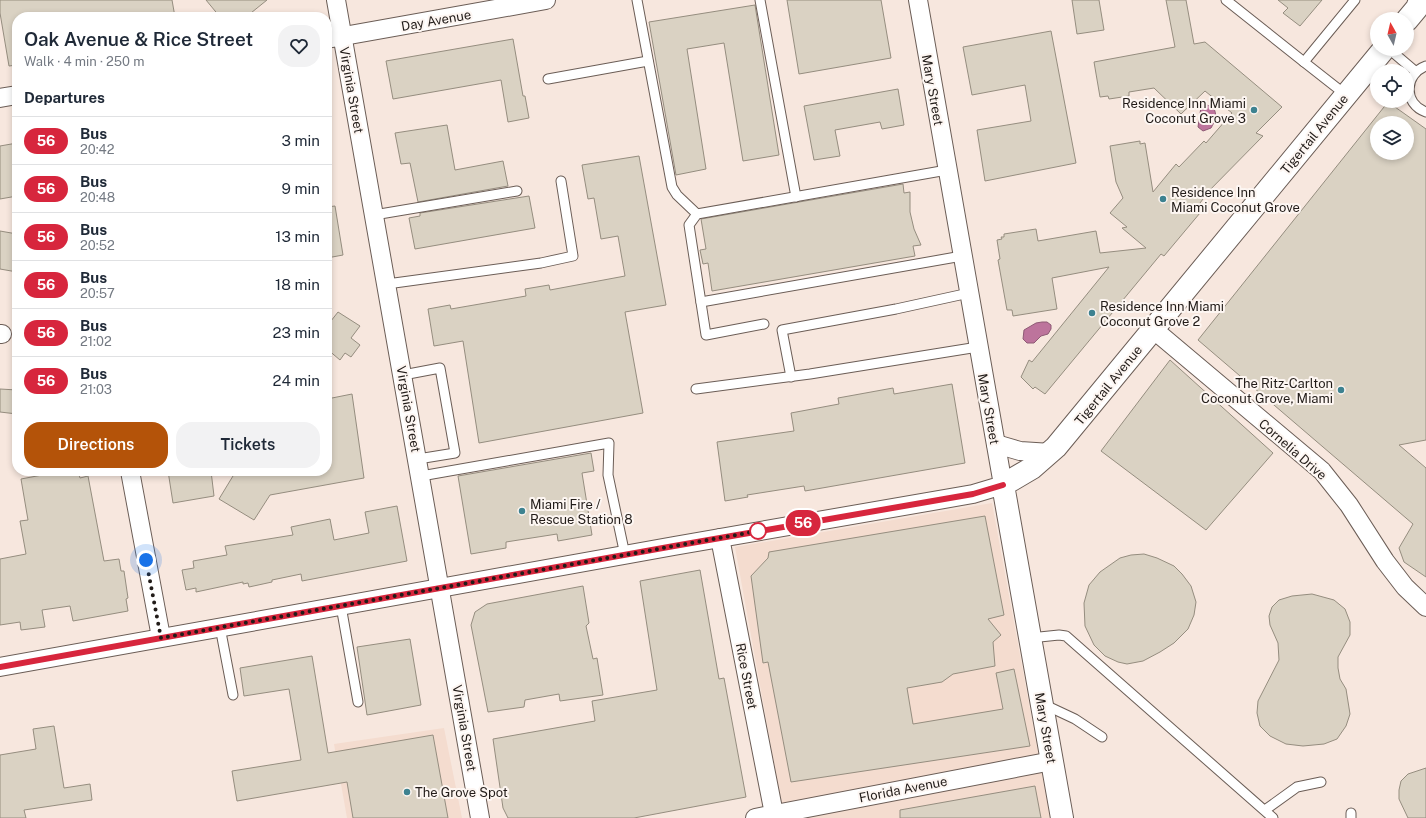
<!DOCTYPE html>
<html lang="en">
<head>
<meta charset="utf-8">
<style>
	:root { --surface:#fff; --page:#f2f2f3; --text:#1f2937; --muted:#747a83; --line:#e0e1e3; --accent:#b45309 }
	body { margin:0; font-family:"Public Sans",sans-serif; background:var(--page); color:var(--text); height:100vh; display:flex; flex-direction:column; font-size:15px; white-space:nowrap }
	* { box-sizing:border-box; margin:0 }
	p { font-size:13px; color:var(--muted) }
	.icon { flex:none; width:22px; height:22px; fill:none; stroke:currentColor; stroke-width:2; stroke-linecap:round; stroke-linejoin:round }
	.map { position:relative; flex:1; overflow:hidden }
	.side { position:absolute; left:12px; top:12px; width:320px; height:464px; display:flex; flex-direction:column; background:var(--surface); border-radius:16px; box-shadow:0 2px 6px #0003 }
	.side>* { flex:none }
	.badge { padding:0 8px; border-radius:13px; font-size:14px; line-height:26px }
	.needle { width:26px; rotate:352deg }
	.controls { position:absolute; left:1370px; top:12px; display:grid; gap:8px }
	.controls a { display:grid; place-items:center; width:44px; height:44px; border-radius:50%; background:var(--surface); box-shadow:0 2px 6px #0003; font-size:20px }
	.you { position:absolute; width:20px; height:20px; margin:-10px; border:3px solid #fff; border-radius:50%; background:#1a73e8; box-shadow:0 0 0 6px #1a73e833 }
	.map>.badge { position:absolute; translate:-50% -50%; box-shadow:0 0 0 2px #fff }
	h2 { padding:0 12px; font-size:15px; line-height:36px }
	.round { display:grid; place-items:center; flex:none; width:42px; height:42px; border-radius:16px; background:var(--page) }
	.head { display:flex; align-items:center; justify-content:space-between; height:68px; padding:0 12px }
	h1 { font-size:19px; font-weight:600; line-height:30px }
	.primary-button { display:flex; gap:8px; margin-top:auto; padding:8px 12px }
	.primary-button a { flex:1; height:46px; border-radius:16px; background:var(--accent); color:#fff; font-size:16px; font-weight:600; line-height:46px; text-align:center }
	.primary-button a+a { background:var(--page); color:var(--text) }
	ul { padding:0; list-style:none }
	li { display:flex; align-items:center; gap:12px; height:48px; padding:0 12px; border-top:1px solid var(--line) }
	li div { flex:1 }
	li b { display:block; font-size:15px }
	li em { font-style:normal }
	li .badge { min-width:44px; font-weight:700; text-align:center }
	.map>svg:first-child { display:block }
	.built { fill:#f4dccf }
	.water { fill:#bd749c; stroke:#8e5a75 }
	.building { fill:#dad2c3; stroke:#958d7f; fill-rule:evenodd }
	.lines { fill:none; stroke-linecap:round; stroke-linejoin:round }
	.service-casing { stroke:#6b5d56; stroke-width:11 }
	.minor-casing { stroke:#6b5d56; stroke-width:20 }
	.tertiary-casing { stroke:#6b5d56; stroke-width:24 }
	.service { stroke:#fff; stroke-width:9 }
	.minor { stroke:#fff; stroke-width:18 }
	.tertiary { stroke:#fff; stroke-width:22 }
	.line-casing { stroke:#fff; stroke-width:9 }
	.line { stroke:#d7263d; stroke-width:6 }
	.walk { stroke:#221c19; stroke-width:4; stroke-dasharray:0 7.2 }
	.poi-dot { fill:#3d8290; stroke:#fdf6f2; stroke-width:1.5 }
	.stop-dot { fill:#fff; stroke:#d7263d; stroke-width:2 }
	.labels { text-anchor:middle; stroke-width:4; stroke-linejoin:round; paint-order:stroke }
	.street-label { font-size:13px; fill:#221c19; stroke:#fdf6f2 }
	.poi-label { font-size:13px; fill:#221c19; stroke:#fdf6f2; text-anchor:start }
</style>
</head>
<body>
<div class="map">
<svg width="1426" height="818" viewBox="0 0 1426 818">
	<rect width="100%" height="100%" fill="#f7e7de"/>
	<g class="built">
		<path d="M992,503L1050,818H784L735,547Z"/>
		<path d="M444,728L462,818H347L334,744Z"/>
	</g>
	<g class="water">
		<path d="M1207,105L1213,107C1218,115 1215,121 1211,128L1203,131L1198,127L1201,107Z"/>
		<path d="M1042,322H1047L1051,325V329L1048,334L1041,336L1034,343H1027L1023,339L1024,330L1036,323Z"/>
	</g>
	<g class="building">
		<path d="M0,0H172L175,17H17V65L9,66L0,13Z"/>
		<path d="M206,0H267L246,17H220Z"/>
		<path d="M787,0H881L891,58L799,74Z"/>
		<path d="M1072,0H1099L1104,30L1077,34Z"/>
		<path d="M1166,0H1186L1194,44L1205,42L1282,107L1256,133L1263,136L1202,198L1203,199L1200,203L1205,207L1164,256L1161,254L1045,394L1035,387L1033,389L1021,377L1029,360L1032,362L1109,267L1052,278L1057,309L1013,316L1012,310H1007L998,260L1000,259L997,240L1002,239L1001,237H1004V234L1036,229L1038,241L1096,231L1100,253L1146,248L1122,228L1127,227L1110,213L1123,198L1116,182L1110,146L1140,141V144L1145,143L1153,192L1176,164L1179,167L1204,141L1206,143L1232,113L1205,91L1181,114L1154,88L1129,92V96L1109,99L1108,96L1100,97L1094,62L1175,47Z"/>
		<path d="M1278,0H1322L1300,26L1283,13L1288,8Z"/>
		<path d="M755,5L779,155L743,161L724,43L687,49L706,169L676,175L649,22Z"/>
		<path d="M1051,31L1076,163L985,181L977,130L1031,121L1025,85L972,95L963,47Z"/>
		<path d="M513,39L523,96H525L529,118L508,122L501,80L393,99L386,61Z"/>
		<path d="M898,89L904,125L882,129L880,122L835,130L840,156L814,160L804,106Z"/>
		<path d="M1388,102L1426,129V440L1399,445L1426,468V577L1404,562L1399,548L1413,524L1198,340ZM1377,123H1407V153H1377Z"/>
		<path d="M447,125L455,170L503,161L508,186L418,202L410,163L401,164L395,133Z"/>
		<path d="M17,143V196L0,199V146Z"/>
		<path d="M639,156L666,305L625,312L643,413L479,443L463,341L434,346L428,309L450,305L451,309L526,296L525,289L549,285L550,290L625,276L618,236L601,239L594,198L588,199L582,165Z"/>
		<path d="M903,184L904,193L910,192V212L914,229L921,245L913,246L915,256L712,291L708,263L703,264L700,250L706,249L701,219Z"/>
		<path d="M529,196L535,228L415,249L409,218L420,216V213Z"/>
		<path d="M335,206L343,255L327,258V207Z"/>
		<path d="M0,231L17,234V272L0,269Z"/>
		<path d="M338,312L360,326L351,338L360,345L351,357L345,353L340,360L327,349V326Z"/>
		<path d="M1170,360L1273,453L1206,530L1101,451Z"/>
		<path d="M952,384L965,463L805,491L804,486L747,495L748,497L725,501L717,442L794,431L791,413L839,404L838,398L893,388L894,394Z"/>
		<path d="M0,389L17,390V414L0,412Z"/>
		<path d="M352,394L364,478L270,495L254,520L219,499L236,471H327V399Z"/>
		<path d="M591,453L594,471L582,473L592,535L558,541L557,534L506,542V548L471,554L458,476Z"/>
		<path d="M63,471H78L80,478L88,476L104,561L119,559L121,571H124L128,598L126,599L128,611L73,621L70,606L42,610L45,627L21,630L20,622L0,625V559L26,554L20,521L28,520L21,479Z"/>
		<path d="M168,471H211L214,496L173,503Z"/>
		<path d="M397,506L407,561L302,581L301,574L272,580V582L249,587L248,583L243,584V582L196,592V588L186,590L182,570L194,568L193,561L227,555L225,546L293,535L291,527L330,519L334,540L369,533L365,512Z"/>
		<path d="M985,516L1004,615L988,619L1001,635L993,642L995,666L953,674L942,682L907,688L913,724L1003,709L996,673L1014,669L1030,746L791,782L768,662L763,663L751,576L768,558L769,552Z"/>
		<path d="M1144,554L1157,558L1174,566L1182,574L1191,586L1196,602L1194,615L1188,629L1174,643L1160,652L1143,661L1127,664L1118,662L1105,656L1094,645L1085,626L1084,603L1089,585L1100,572L1120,558L1131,555Z"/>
		<path d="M700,570L719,679L724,678L746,797L634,818H508L503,808L493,739L595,721L592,701L657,690L640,581Z"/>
		<path d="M583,586L589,623L586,626L593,659L597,658L603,695L560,701L559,694L525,700L524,707L488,712L471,625L475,612L487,604Z"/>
		<path d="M1312,594L1334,600L1345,609L1350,622V635L1338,657V668L1340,679L1346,689L1350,714L1346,726L1337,739L1324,744L1303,746L1286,744L1270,736L1260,726L1257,713L1258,701L1279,660L1278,643L1270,625L1269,616L1272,607L1279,600L1292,596Z"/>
		<path d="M410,639L421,705L367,715L357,647Z"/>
		<path d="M312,656L328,753L433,735L448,818H353L347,782L237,801L232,771L301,760L289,689L244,696L240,668Z"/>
		<path d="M54,726L64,788L90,784L92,800L24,810L26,818H0V755L36,749L33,729Z"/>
		<path d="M1426,768V818H1408L1399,799V790L1401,781L1408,774Z"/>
		<path d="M1035,786L1041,818H900V810Z"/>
	</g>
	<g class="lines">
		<defs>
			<g id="service">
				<path d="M637,0L672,187L677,195L697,214"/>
				<path d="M760,0L796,197"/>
				<path d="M1226,0L1304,62"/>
				<path d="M1389,49L1416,72"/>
				<path d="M1426,66C1404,74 1403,104 1426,112"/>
				<path d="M548,79L648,61"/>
				<path d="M1346,95L1304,62L1355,0"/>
				<path d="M374,215L517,191"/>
				<path d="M387,284L541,263L573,256L561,181"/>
				<path d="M701,302L962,256"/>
				<path d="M764,324L706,335L689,225L697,214L947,170"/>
				<path d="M403,375L440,368L455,453L418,459"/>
				<path d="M791,377L782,330L896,309L969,293"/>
				<path d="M696,389L810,374L978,347"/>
				<path d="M421,476L609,443L608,475L625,555"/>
				<path d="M341,606L358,702"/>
				<path d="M220,627L233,695"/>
				<path d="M1030,638L1059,635L1066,636L1273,818"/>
				<path d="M1043,704L1075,719L1102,737"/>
				<path d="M1265,810L1297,787L1321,782"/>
				<path d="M1351,818V813"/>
			</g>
			<g id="minor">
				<path d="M336,0L480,818"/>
				<path d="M327,39L546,0"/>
				<path d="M0,98L17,95"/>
				<path d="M1153,329L1322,471L1349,505L1385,561L1405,587L1426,607"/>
				<path d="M0,334H2"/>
				<path d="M996,444L1020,451L1051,453"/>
				<path d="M130,471L161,637"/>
				<path d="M720,538L774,814"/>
				<path d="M0,667L674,546L973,494L1003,485L918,0"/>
				<path d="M755,818L1052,761"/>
			</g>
			<g id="tertiary">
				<path d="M1407,20L1417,8L1420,0"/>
				<path d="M1062,818L1003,485L1032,468L1056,447L1384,49"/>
			</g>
		</defs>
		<use href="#service" class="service-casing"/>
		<use href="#minor" class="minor-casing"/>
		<use href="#tertiary" class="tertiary-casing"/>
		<use href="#service" class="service"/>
		<use href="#minor" class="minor"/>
		<use href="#tertiary" class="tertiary"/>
	</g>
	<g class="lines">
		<defs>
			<path id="line" d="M0,667L674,546L973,494L1003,485"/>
		</defs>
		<use href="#line" class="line-casing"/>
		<use href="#line" class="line"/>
		<path class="walk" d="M146,560L161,638L758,531"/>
	</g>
	<g class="poi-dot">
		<circle cx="1254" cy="110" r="4"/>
		<circle cx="1163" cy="199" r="4"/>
		<circle cx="1092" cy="313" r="4"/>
		<circle cx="1341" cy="390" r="4"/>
		<circle cx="522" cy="511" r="4"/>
		<circle cx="407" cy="792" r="4"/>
	</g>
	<circle class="stop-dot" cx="758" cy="531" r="8"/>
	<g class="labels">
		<g class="street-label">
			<text transform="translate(436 20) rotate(-10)" y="5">Day Avenue</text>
			<text transform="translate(352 90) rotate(80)" y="5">Virginia Street</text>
			<text transform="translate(933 90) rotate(80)" y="5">Mary Street</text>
			<text transform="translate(1314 134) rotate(-51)" y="5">Tigertail Avenue</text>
			<text transform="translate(1108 385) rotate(-51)" y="5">Tigertail Avenue</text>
			<text transform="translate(409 409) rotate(80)" y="5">Virginia Street</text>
			<text transform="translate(989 409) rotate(80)" y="5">Mary Street</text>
			<text transform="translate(1293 449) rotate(41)" y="5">Cornelia Drive</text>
			<text transform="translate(747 676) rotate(79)" y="5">Rice Street</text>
			<text transform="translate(465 728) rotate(80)" y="5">Virginia Street</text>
			<text transform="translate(1046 728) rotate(80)" y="5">Mary Street</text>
			<text transform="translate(903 789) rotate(-11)" y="5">Florida Avenue</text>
		</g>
		<g class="poi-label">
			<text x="1246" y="108" text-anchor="end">Residence Inn Miami<tspan x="1246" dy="15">Coconut Grove 3</tspan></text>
			<text x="1171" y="197">Residence Inn<tspan x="1171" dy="15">Miami Coconut Grove</tspan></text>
			<text x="1100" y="311">Residence Inn Miami<tspan x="1100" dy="15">Coconut Grove 2</tspan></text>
			<text x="1333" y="388" text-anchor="end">The Ritz-Carlton<tspan x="1333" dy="15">Coconut Grove, Miami</tspan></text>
			<text x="530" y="509">Miami Fire /<tspan x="530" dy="15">Rescue Station 8</tspan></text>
			<text x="415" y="797">The Grove Spot</text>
		</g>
	</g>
</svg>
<div class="controls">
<a><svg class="needle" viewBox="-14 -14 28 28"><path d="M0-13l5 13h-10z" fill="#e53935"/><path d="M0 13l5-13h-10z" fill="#747a83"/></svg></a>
<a><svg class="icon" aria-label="locate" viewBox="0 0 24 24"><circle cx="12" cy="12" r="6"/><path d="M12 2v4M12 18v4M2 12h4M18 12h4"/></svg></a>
<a><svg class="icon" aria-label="layers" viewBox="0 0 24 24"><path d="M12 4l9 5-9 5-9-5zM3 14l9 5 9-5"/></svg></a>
</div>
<div class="you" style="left:146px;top:560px"></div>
<b class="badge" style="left:803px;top:523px;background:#d7263d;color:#fff">56</b>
<section class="side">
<div class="head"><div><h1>Oak Avenue &amp; Rice Street</h1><p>Walk · 4 min · 250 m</p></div><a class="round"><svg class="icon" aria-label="heart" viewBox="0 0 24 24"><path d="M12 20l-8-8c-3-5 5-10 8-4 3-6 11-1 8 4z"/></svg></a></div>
<h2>Departures</h2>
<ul>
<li><span class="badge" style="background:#d7263d;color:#fff">56</span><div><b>Bus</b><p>20:42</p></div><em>3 min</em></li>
<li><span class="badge" style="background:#d7263d;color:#fff">56</span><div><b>Bus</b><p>20:48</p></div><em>9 min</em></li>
<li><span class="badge" style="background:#d7263d;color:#fff">56</span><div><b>Bus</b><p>20:52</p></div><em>13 min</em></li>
<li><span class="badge" style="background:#d7263d;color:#fff">56</span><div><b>Bus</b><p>20:57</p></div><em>18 min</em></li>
<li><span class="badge" style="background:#d7263d;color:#fff">56</span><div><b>Bus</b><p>21:02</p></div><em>23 min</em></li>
<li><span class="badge" style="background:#d7263d;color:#fff">56</span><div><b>Bus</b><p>21:03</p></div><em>24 min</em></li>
</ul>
<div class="primary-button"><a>Directions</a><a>Tickets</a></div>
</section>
</div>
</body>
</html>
